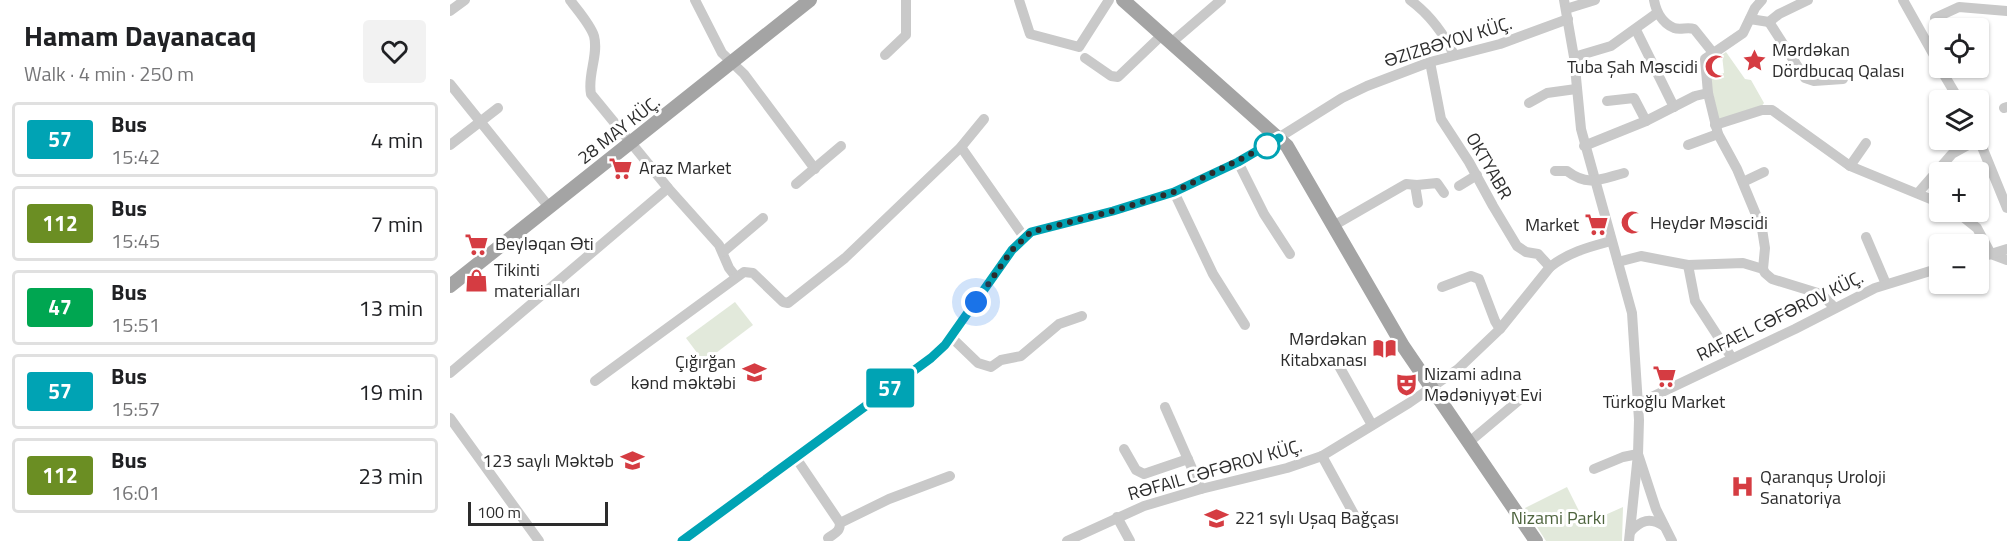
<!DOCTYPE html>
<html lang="en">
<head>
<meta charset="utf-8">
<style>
	:root { --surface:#fff; --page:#f2f2f2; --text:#202124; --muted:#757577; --line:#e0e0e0 }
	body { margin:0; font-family:"Titillium Web",sans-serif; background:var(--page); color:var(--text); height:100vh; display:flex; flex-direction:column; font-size:22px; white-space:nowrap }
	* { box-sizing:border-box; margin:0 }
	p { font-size:20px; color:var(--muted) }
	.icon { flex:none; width:33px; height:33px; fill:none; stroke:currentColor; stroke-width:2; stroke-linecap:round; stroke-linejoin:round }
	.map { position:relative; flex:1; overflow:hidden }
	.drawer { display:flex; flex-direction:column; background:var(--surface); width:450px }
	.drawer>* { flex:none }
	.badge { padding:0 12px; border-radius:4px; font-size:21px; line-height:39px }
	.controls { position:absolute; left:1479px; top:18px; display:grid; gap:12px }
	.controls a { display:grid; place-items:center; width:60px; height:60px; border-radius:6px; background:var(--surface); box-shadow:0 2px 4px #0004; font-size:30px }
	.scale { position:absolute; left:18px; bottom:15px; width:140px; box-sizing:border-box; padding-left:6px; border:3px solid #2c2c2c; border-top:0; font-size:16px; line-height:21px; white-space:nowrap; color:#2c2c2c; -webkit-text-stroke:4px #fff; paint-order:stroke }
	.you { position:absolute; width:30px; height:30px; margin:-15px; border:4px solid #fff; border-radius:50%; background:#1a73e8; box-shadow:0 0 0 9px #1a73e833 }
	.map>.badge { position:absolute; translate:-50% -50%; box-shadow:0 0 0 3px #fff }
	.round { display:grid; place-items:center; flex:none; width:63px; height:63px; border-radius:6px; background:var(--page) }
	.summary { display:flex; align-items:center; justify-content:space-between; height:102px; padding:0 24px }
	h1 { font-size:28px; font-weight:700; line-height:45px }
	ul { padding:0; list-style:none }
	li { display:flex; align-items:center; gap:18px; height:75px; margin:0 12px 9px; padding:0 12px; border:3px solid var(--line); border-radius:6px }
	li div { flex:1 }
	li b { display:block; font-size:22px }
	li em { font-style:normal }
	li .badge { min-width:66px; font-weight:700; text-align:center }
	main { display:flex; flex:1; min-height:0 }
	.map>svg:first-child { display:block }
	.green { fill:#e2e9db }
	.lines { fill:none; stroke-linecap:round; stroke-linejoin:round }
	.minor { stroke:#c9c9c9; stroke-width:10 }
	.major { stroke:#a4a4a4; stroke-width:14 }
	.line-casing { stroke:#fff; stroke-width:14 }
	.line { stroke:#00a3b4; stroke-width:9 }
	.walk { stroke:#2c2c2c; stroke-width:6; stroke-dasharray:0 10.8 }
	.stop-dot { fill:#fff; stroke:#00a3b4; stroke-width:3 }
	.labels { text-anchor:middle; stroke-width:6; stroke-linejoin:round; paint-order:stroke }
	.street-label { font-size:18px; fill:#2c2c2c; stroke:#fff }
	.poi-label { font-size:18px; fill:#2c2c2c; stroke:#fff; text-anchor:start }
	.park-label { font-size:18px; fill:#4e643e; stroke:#fff }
</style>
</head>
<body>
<main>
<section class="drawer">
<div class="summary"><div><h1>Hamam Dayanacaq</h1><p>Walk · 4 min · 250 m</p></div><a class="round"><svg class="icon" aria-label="heart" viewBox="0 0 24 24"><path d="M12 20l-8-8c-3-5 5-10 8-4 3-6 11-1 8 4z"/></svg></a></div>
<ul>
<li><span class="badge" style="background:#00a3b4;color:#fff">57</span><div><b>Bus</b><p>15:42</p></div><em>4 min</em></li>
<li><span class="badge" style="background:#6b8e23;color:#fff">112</span><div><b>Bus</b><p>15:45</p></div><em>7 min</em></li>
<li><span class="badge" style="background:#00a651;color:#fff">47</span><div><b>Bus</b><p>15:51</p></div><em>13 min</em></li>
<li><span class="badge" style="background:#00a3b4;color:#fff">57</span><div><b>Bus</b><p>15:57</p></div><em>19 min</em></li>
<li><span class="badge" style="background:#6b8e23;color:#fff">112</span><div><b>Bus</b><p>16:01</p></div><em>23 min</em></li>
</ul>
</section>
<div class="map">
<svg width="1557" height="541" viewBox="0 0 1557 541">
	<rect width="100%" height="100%" fill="#fff"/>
	<g class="green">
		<path d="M1276,52L1295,79L1301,80L1314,103L1310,108L1269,121L1259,76L1274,73L1272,55Z"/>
		<path d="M285,302L303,325L254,362L236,338Z"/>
		<path d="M1117,487L1130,513L1146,519L1173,507L1172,541H1096L1075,508Z"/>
	</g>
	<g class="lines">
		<g class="minor">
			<path d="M120,0C128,11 140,24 144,36C149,55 137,75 141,94L218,188L269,245L279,268L286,277"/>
			<path d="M245,0L272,53L294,74L365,169"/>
			<path d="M569,0L580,34L629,47L659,0"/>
			<path d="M960,0C979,14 994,34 1004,55"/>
			<path d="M1114,0L1124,57L1131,129L1182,313L1189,420L1188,454L1179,541"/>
			<path d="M1204,0C1206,11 1212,23 1224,28C1230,30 1238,27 1244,29L1264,54"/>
			<path d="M1312,0L1305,8L1293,33L1255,59L1258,93L1268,134L1287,169L1312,229L1315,248L1313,269L1315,273L1322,279L1371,294L1385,308"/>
			<path d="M1453,0L1490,66"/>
			<path d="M1116,9L1145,0"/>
			<path d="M0,11L15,0"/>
			<path d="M1485,18L1509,7L1557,11"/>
			<path d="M1300,19L1319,22L1329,14L1358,0"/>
			<path d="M1319,22L1355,78L1364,81L1393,79"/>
			<path d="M1186,30L1224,107"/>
			<path d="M721,43L771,0"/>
			<path d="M435,55L456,35V0"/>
			<path d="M1124,57L1161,46L1207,13"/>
			<path d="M635,58L661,76L668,77L712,35"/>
			<path d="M980,62L991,119L1019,162L1043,206L1067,246L1076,252L1088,254L1100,267"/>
			<path d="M1490,68L1509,100"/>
			<path d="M0,84L99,207"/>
			<path d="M1157,101L1184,98L1196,121"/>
			<path d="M1079,103L1097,93L1126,89"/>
			<path d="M1554,108L1557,107"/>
			<path d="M1265,125L1312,110H1322L1400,166L1490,203"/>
			<path d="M1528,137L1557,208"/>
			<path d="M0,145L48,108"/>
			<path d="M1238,145L1268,134"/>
			<path d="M1134,146L1196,121L1245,96L1258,93"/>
			<path d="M511,147L574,237"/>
			<path d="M788,162L814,214L840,254"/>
			<path d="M1400,166L1416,143"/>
			<path d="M1105,171H1117C1138,187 1151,179 1174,173"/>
			<path d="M1293,182L1314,172"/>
			<path d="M346,184L391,146"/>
			<path d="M965,185L968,203"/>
			<path d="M1009,186L1027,175"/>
			<path d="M724,192L763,274L795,325"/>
			<path d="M1468,193L1502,154L1529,139"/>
			<path d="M1507,212L1527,228L1541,254L1557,260"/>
			<path d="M883,226L956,184L967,185L987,183L994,193"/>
			<path d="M1416,237L1436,284"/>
			<path d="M273,252L313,218"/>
			<path d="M1528,258L1557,249"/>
			<path d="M1168,262L1191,256L1238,265L1293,263L1313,269"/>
			<path d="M1238,265L1245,301L1282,358"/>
			<path d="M992,287L1021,276L1029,279L1045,321L1050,329"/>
			<path d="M501,337L528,363L541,367L551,360L571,356L609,324L632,316"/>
			<path d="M889,366L922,425"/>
			<path d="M0,373L218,188"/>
			<path d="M145,381L294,272L303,273L333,302L338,303L395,258L511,147L534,119"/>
			<path d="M1189,403L1345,329L1425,288L1490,268"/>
			<path d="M715,407L751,489"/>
			<path d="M0,418L89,541"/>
			<path d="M1018,443L1074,396"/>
			<path d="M674,449L686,470L694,474L738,459"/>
			<path d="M872,456L906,518"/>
			<path d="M346,458L390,523"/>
			<path d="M1144,469L1173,457L1188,454L1206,509L1222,541"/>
			<path d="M667,517L680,541"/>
			<path d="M1180,532C1191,520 1200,517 1214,526"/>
			<path d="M378,538C385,533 390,532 390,523L439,499L500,476"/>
			<path d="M232,541L481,358L495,345L563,250L581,232L663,211L724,192L806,152L892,98L917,86L980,62L1050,44L1118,19"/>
			<path d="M617,541L694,506L751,489L837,468L872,456L959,403L1008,369L1050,329L1100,267C1119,252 1139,247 1161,241"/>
		</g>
		<g class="major">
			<path d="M673,0L837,146L953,346L1086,541"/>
			<path d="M0,286L360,0"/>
		</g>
	</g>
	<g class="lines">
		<defs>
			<path id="line" d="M232,541L481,358L495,345L562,250L581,232L663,211L724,192L788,162L829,138"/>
		</defs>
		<use href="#line" class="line-casing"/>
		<use href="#line" class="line"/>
		<path class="walk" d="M526,302L562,250L581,232L663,211L724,192L817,146"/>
	</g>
	<defs>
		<symbol id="sight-bare" viewBox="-9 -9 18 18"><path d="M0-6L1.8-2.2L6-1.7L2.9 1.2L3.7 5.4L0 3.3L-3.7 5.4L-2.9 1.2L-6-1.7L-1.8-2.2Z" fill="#d53c42" stroke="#fff" stroke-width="2.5" paint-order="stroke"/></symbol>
		<symbol id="mosque-bare" viewBox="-9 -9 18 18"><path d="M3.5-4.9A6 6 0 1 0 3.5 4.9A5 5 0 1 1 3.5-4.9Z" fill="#d53c42" stroke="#fff" stroke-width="2.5" paint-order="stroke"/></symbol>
		<symbol id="supermarket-bare" viewBox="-9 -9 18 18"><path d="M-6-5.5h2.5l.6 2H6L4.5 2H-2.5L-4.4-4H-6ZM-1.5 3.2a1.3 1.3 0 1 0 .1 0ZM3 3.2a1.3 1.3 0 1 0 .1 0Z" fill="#d53c42" stroke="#fff" stroke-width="2.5" paint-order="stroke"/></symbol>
		<symbol id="shop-bare" viewBox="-9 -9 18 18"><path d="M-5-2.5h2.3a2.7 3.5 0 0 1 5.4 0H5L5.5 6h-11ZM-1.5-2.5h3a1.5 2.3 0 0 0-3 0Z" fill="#d53c42" stroke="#fff" stroke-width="2.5" paint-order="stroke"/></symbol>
		<symbol id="library-bare" viewBox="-9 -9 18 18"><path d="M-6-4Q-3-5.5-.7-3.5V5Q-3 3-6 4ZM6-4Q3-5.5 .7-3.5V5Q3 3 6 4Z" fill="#d53c42" stroke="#fff" stroke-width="2.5" paint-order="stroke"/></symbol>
		<symbol id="school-bare" viewBox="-9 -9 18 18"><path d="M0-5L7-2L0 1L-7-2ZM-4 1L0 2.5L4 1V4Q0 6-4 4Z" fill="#d53c42" stroke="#fff" stroke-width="2.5" paint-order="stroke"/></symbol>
		<symbol id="theatre-bare" viewBox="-9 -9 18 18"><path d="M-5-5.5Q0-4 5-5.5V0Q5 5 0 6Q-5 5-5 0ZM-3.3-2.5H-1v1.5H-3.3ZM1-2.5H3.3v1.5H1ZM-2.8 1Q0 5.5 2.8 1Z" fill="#d53c42" stroke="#fff" stroke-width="2.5" paint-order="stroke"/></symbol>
		<symbol id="hospital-bare" viewBox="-9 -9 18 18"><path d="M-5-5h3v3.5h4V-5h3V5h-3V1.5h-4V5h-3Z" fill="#d53c42" stroke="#fff" stroke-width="2.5" paint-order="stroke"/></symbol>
	</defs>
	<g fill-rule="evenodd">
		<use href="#sight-bare" x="1288" y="44" width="33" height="33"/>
		<use href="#mosque-bare" x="1250" y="50" width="33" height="33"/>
		<use href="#supermarket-bare" x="154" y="152" width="33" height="33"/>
		<use href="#mosque-bare" x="1166" y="206" width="33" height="33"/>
		<use href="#supermarket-bare" x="1130" y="208" width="33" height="33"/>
		<use href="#supermarket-bare" x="10" y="228" width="33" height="33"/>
		<use href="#shop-bare" x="10" y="264" width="33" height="33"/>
		<use href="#library-bare" x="918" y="332" width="33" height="33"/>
		<use href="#school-bare" x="288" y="356" width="33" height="33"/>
		<use href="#supermarket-bare" x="1198" y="360" width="33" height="33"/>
		<use href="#theatre-bare" x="940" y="368" width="33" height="33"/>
		<use href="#school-bare" x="166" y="444" width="33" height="33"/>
		<use href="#hospital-bare" x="1276" y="470" width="33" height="33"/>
		<use href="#school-bare" x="750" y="502" width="33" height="33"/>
	</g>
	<circle class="stop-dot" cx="817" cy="146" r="12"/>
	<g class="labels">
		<g class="street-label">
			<text transform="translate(998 42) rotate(-17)" y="6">ƏZIZBƏYOV KÜÇ.</text>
			<text transform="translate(169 130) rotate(-38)" y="6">28 MAY KÜÇ.</text>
			<text transform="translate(1039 166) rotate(60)" y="6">OKTYABR</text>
			<text transform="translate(1330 316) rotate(-26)" y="6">RAFAEL CƏFƏROV KÜÇ.</text>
			<text transform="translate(765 470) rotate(-16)" y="6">RƏFAIL CƏFƏROV KÜÇ.</text>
		</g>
		<g class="poi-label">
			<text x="1322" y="56">Mərdəkan<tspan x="1322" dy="21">Dördbucaq Qalası</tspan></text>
			<text x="1248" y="73" text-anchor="end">Tuba Şah Məscidi</text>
			<text x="189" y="174">Araz Market</text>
			<text x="1200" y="229">Heydər Məscidi</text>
			<text x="1129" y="231" text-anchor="end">Market</text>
			<text x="45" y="250">Beyləqan Əti</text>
			<text x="44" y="276">Tikinti<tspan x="44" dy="21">materialları</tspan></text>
			<text x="917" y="345" text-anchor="end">Mərdəkan<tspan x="917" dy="21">Kitabxanası</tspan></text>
			<text x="286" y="368" text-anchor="end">Çığırğan<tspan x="286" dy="21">kənd məktəbi</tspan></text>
			<text x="974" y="380">Nizami adına<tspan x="974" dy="21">Mədəniyyət Evi</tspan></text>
			<text x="1214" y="408" text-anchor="middle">Türkoğlu Market</text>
			<text x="164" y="467" text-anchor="end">123 saylı Məktəb</text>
			<text x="1310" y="483">Qaranquş Uroloji<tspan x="1310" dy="21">Sanatoriya</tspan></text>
			<text x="785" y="524">221 sylı Uşaq Bağçası</text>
		</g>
		<g class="park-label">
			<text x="1108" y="524">Nizami Parkı</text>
		</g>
	</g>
</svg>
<div class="controls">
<a><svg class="icon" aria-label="locate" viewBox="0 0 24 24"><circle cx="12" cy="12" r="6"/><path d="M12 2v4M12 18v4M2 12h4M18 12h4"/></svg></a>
<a><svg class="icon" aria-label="layers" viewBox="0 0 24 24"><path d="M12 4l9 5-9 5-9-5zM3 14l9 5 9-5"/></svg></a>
<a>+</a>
<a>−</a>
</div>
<div class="scale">100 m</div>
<div class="you" style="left:526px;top:302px"></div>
<b class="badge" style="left:440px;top:388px;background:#00a3b4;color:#fff">57</b>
</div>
</main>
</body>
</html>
